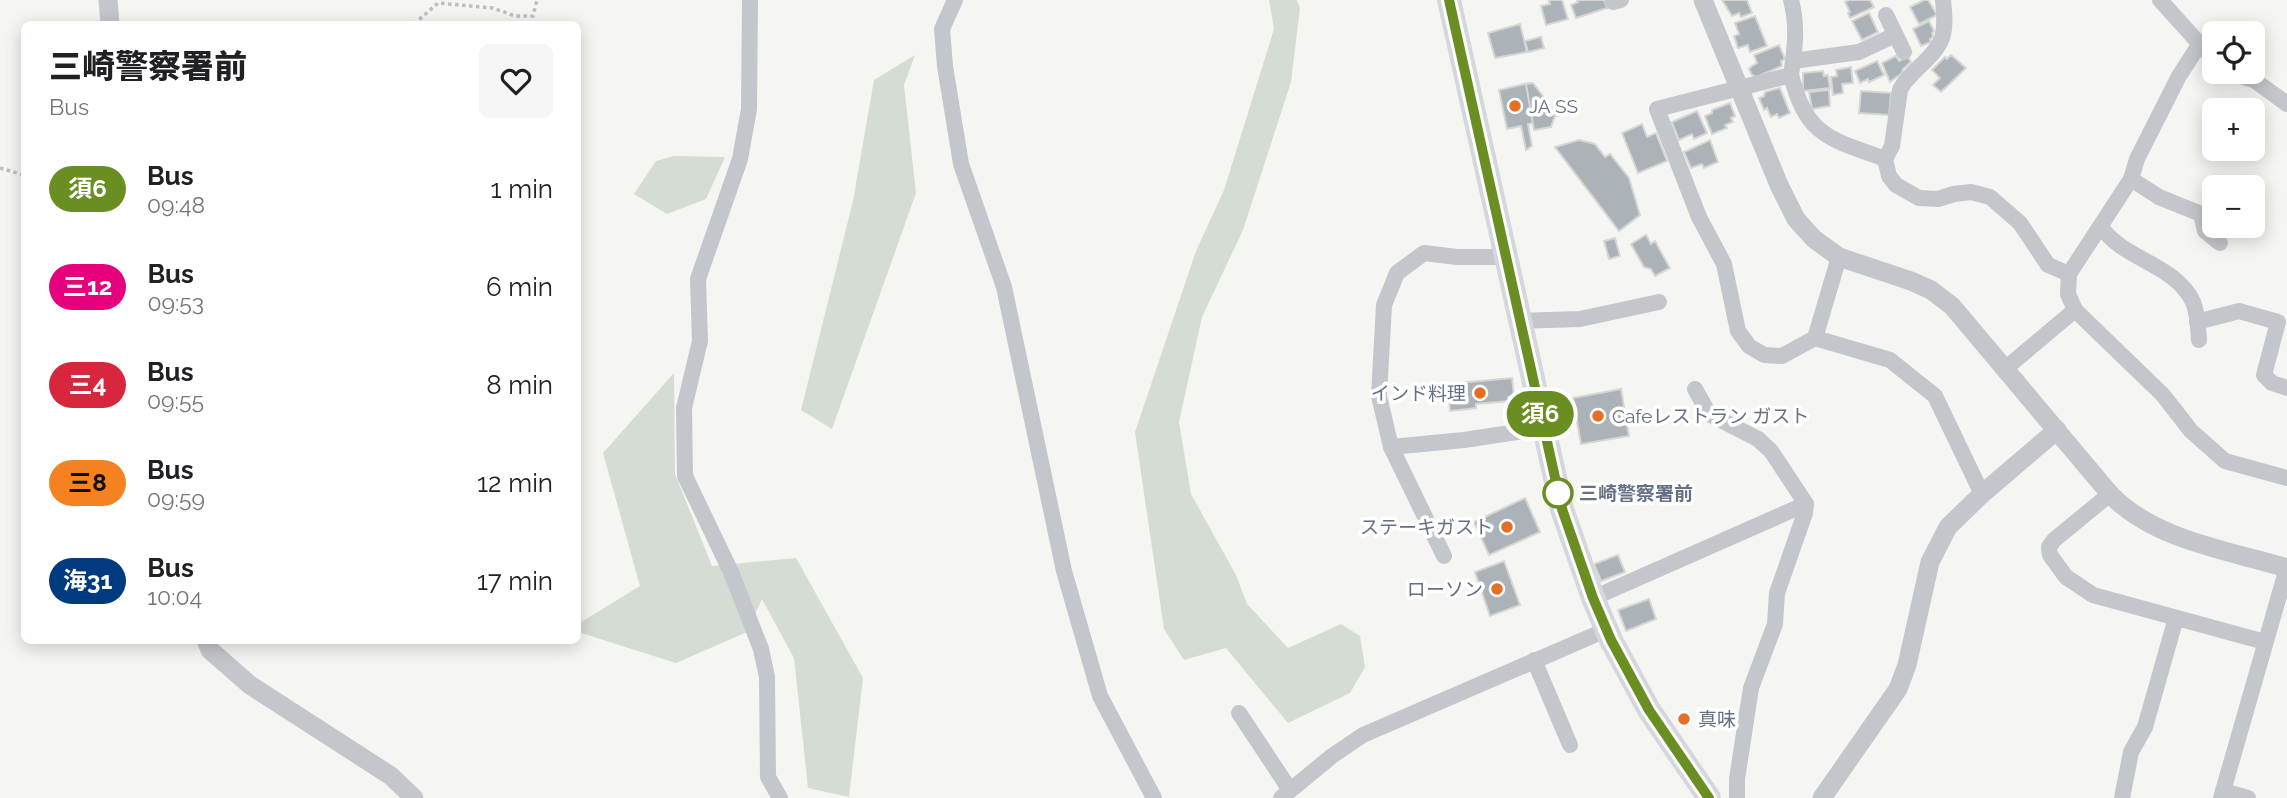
<!DOCTYPE html>
<html lang="en">
<head>
<meta charset="utf-8">
<style>
	:root { --surface:#fff; --page:#f6f6f6; --text:#202124; --muted:#757577 }
	body { margin:0; font-family:Raleway,"Noto Sans JP",sans-serif; background:var(--page); color:var(--text); height:100vh; display:flex; flex-direction:column; font-size:26px; white-space:nowrap }
	* { box-sizing:border-box; margin:0 }
	p { font-size:23px; color:var(--muted) }
	.icon { flex:none; width:38px; height:38px; fill:none; stroke:currentColor; stroke-width:2; stroke-linecap:round; stroke-linejoin:round }
	.map { position:relative; flex:1; overflow:hidden }
	.drawer { position:absolute; left:21px; top:21px; width:560px; height:623px; display:flex; flex-direction:column; background:var(--surface); border-radius:10px; box-shadow:0 4px 18px #0003 }
	.drawer>* { flex:none }
	.badge { padding:0 14px; border-radius:23px; font-size:24px; line-height:46px }
	.fabs { position:absolute; left:2202px; top:21px; display:grid; gap:14px }
	.fabs a { display:grid; place-items:center; width:63px; height:63px; border-radius:10px; background:var(--surface); box-shadow:0 4px 18px #0003; font-size:35px }
	.map>.badge { position:absolute; translate:-50% -50%; box-shadow:0 0 0 4px #fff }
	.round { display:grid; place-items:center; flex:none; width:74px; height:74px; border-radius:10px; background:var(--page) }
	.head { display:flex; align-items:center; justify-content:space-between; height:119px; padding:0 28px }
	h1 { font-size:33px; font-weight:800; line-height:52px }
	ul { padding:0; list-style:none }
	li { display:flex; align-items:center; gap:21px; height:98px; padding:0 28px }
	li div { flex:1 }
	li b { display:block; font-size:26px }
	li em { font-style:normal }
	li .badge { min-width:77px; font-weight:700; text-align:center }
	.map>svg:first-child { display:block }
	.green { fill:#d5dcd3 }
	.building { fill:#abb2b8; stroke:#d6d7d4; stroke-width:2 }
	.lines { fill:none; stroke-linecap:round; stroke-linejoin:round }
	.path { stroke:#bdbec1; stroke-width:3.5; stroke-dasharray:3.5 3.5; stroke-linecap:butt }
	.minor { stroke:#c3c6ca; stroke-width:16 }
	.tertiary { stroke:#c3c6ca; stroke-width:19 }
	.primary { stroke:#d4d7dc; stroke-width:24 }
	.line-casing { stroke:#fff; stroke-width:16 }
	.line { stroke:#6b8e23; stroke-width:10 }
	.poi-dot { fill:#e37024; stroke:#fff; stroke-width:2.5 }
	.stop-dot { fill:#fff; stroke:#6b8e23; stroke-width:3.5 }
	.labels { text-anchor:middle; stroke-width:7; stroke-linejoin:round; paint-order:stroke }
	.poi-label { font-size:19px; fill:#647083; stroke:#fff; text-anchor:start }
	.stop-label { font-size:19px; font-weight:bold; fill:#647083; stroke:#fff; text-anchor:start }
</style>
</head>
<body>
<div class="map">
<svg width="2287" height="798" viewBox="0 0 2287 798">
	<rect width="100%" height="100%" fill="#f5f5f2"/>
	<g class="green">
		<path d="M1269,0H1297L1300,8L1291,82L1243,230L1202,317L1179,422L1191,494L1236,575L1247,604L1288,648L1341,624L1360,636L1365,667L1350,693L1288,723L1226,648L1184,660L1164,629L1135,432L1196,251L1224,190L1274,29Z"/>
		<path d="M915,55L904,85L916,193L832,429L801,410L853,201L874,80Z"/>
		<path d="M674,156L725,157L706,199L667,214L634,194L656,161Z"/>
		<path d="M674,373L675,474L712,566L796,558L863,678L849,797L808,788L794,658L762,599L747,632L676,663L578,632V624L640,586L603,453Z"/>
	</g>
	<g class="building">
		<path d="M1549,0H1562L1568,19L1546,25L1541,6L1550,4Z"/>
		<path d="M1577,0H1604L1607,8L1576,18L1571,5L1578,2Z"/>
		<path d="M1722,0H1747L1752,13L1741,17L1739,13L1732,16Z"/>
		<path d="M1849,0H1870L1874,7L1850,18L1848,13L1850,12L1845,2Z"/>
		<path d="M1924,0H1928L1937,15L1919,24L1910,7Z"/>
		<path d="M1869,13L1878,32L1862,40L1852,21Z"/>
		<path d="M1755,16L1767,46L1750,52L1748,45L1738,48L1734,36L1739,34L1735,23Z"/>
		<path d="M1929,21L1934,31L1932,33L1933,37L1930,39L1931,42L1921,46L1913,29Z"/>
		<path d="M1520,24L1527,52L1495,58L1488,33Z"/>
		<path d="M1541,37L1544,48L1528,52L1525,41Z"/>
		<path d="M1779,45L1785,59L1781,61L1782,66L1756,77L1752,75L1749,69L1752,66L1757,63L1754,55Z"/>
		<path d="M1951,55L1966,68L1941,92L1933,85L1940,78L1932,70L1945,57L1947,59Z"/>
		<path d="M1896,56L1899,61L1908,57L1911,62L1903,69L1902,73L1890,82L1882,63Z"/>
		<path d="M1877,61L1884,75L1869,82L1868,79L1860,83L1855,71Z"/>
		<path d="M1851,67L1853,83L1842,84L1843,93L1833,95L1831,77L1837,76L1836,70Z"/>
		<path d="M1823,71L1824,76L1828,75L1830,88L1803,91V73Z"/>
		<path d="M1529,83L1538,122L1528,124L1532,146L1526,150L1521,126L1507,129L1499,90Z"/>
		<path d="M1533,83L1558,116H1555L1551,127L1534,130L1526,84Z"/>
		<path d="M1780,88L1790,113L1779,118L1777,114L1771,117L1767,108L1764,110L1759,98L1764,96L1765,92Z"/>
		<path d="M1829,90L1830,106L1812,109L1809,92Z"/>
		<path d="M1861,91L1891,93L1889,115L1859,113Z"/>
		<path d="M1730,103L1735,116L1731,118L1733,122L1725,125L1727,128L1712,134L1705,116L1712,113V110Z"/>
		<path d="M1697,111L1707,133L1694,139L1692,134L1679,140L1672,122Z"/>
		<path d="M1642,124L1647,137L1656,133L1667,161L1638,173L1622,133Z"/>
		<path d="M1579,140L1595,144L1605,157L1610,154L1629,178L1640,215L1619,231L1555,147Z"/>
		<path d="M1710,140L1718,162L1704,168L1702,164L1691,168L1684,152Z"/>
		<path d="M1646,235L1651,244L1655,241L1670,268L1655,276L1651,269L1644,267L1631,244Z"/>
		<path d="M1615,238L1620,256L1609,259L1604,241Z"/>
		<path d="M1512,378L1514,396L1508,397L1509,401L1476,404V408L1450,411L1448,384Z"/>
		<path d="M1621,389L1629,436L1581,444L1573,398Z"/>
		<path d="M1525,498L1540,532L1489,555L1474,522Z"/>
		<path d="M1618,555L1625,572L1601,581L1594,564Z"/>
		<path d="M1504,561L1520,605L1490,616L1475,572Z"/>
		<path d="M1649,599L1656,619L1626,631L1618,610Z"/>
	</g>
	<g class="lines">
		<g class="path">
			<path d="M414,24L438,3L493,8L515,16H533L537,0"/>
			<path d="M0,168L24,175"/>
		</g>
		<g class="minor">
			<path d="M750,0L749,109L740,159L698,279L700,341L684,408L685,476L731,572L761,649L767,677L768,777L780,798"/>
			<path d="M955,0L942,29L945,66L961,164L1004,287L1064,571L1100,696L1154,798"/>
			<path d="M1613,0V2L1621,0"/>
			<path d="M1791,0C1798,26 1795,49 1791,75L1657,109L1699,217L1724,264L1738,331L1749,346L1764,355L1782,356L1815,338L1839,257"/>
			<path d="M2160,0L2214,60"/>
			<path d="M1886,15L1904,52"/>
			<path d="M1793,61L1859,52L1895,35"/>
			<path d="M2228,72L2254,80L2287,104"/>
			<path d="M1791,75C1806,137 1831,139 1885,159L1889,176L1896,185L1919,198L1938,199L1954,194L1971,192L1990,197L2020,223L2048,265L2069,274"/>
			<path d="M1885,159L1892,146L1900,90C1904,81 1910,76 1917,69C1944,44 1947,37 1943,0"/>
			<path d="M2131,179L2159,197L2201,214L2205,231L2220,243"/>
			<path d="M2101,227C2124,260 2175,264 2193,302C2198,313 2198,329 2199,340"/>
			<path d="M2075,310L2068,294L2069,274L2131,179L2137,159L2179,76L2199,45"/>
			<path d="M1520,321L1580,319L1659,302"/>
			<path d="M2197,322L2239,311L2278,322L2264,375L2272,383L2287,388"/>
			<path d="M1815,338L1890,360L1935,396L1982,494"/>
			<path d="M2006,368L2075,310L2163,395L2191,431L2225,461L2287,478"/>
			<path d="M1695,389L1709,414L1758,439L1771,451L1806,504L1805,513L1777,593L1775,624L1751,688L1737,779V798"/>
			<path d="M1391,447L1464,440L1543,428"/>
			<path d="M2110,494L2054,540L2049,547L2050,555L2066,577L2093,595L2265,642"/>
			<path d="M1444,556L1391,447L1379,396L1384,305L1397,273L1424,253L1457,257H1505"/>
			<path d="M1593,598L1806,504"/>
			<path d="M1534,660L1570,745"/>
			<path d="M1239,713L1290,790"/>
			<path d="M2223,791L2248,798"/>
			<path d="M1281,798L1332,756L1363,735L1606,630"/>
			<path d="M2122,798L2131,752L2145,727L2176,618"/>
			<path d="M2221,798L2287,568"/>
		</g>
		<g class="tertiary">
			<path d="M108,0L110,24"/>
			<path d="M1703,0L1779,185L1796,219L1814,239L1839,257L1911,281L1931,290L1952,306L2110,494C2154,540 2227,550 2287,568"/>
			<path d="M206,640L210,650L250,685L391,776L414,798"/>
			<path d="M1822,798L1898,689L1907,665L1930,562L1948,527L1982,494L2057,430"/>
		</g>
		<path class="primary" d="M1449,0L1562,509L1593,598L1611,640L1649,710L1709,798"/>
	</g>
	<g class="lines">
		<defs>
			<path id="line" d="M1449,0L1562,509L1593,598L1611,640L1649,710L1709,798"/>
		</defs>
		<use href="#line" class="line-casing"/>
		<use href="#line" class="line"/>
	</g>
	<g class="poi-dot">
		<circle cx="1515" cy="106" r="7"/>
		<circle cx="1480" cy="393" r="7"/>
		<circle cx="1598" cy="416" r="7"/>
		<circle cx="1507" cy="527" r="7"/>
		<circle cx="1497" cy="589" r="7"/>
		<circle cx="1684" cy="719" r="7"/>
	</g>
	<circle class="stop-dot" cx="1558" cy="493" r="14"/>
	<g class="labels">
		<g class="poi-label">
			<text x="1529" y="113">JA SS</text>
			<text x="1466" y="400" text-anchor="end">インド料理</text>
			<text x="1612" y="423">Cafeレストラン ガスト</text>
			<text x="1493" y="534" text-anchor="end">ステーキガスト</text>
			<text x="1483" y="596" text-anchor="end">ローソン</text>
			<text x="1698" y="726">真味</text>
		</g>
		<g class="stop-label">
			<text x="1579" y="500">三崎警察署前</text>
		</g>
	</g>
</svg>
<div class="fabs">
<a><svg class="icon" aria-label="locate" viewBox="0 0 24 24"><circle cx="12" cy="12" r="6"/><path d="M12 2v4M12 18v4M2 12h4M18 12h4"/></svg></a>
<a>+</a>
<a>−</a>
</div>
<b class="badge" style="left:1540px;top:414px;background:#6b8e23;color:#fff">須6</b>
<section class="drawer">
<div class="head"><div><h1>三崎警察署前</h1><p>Bus</p></div><a class="round"><svg class="icon" aria-label="heart" viewBox="0 0 24 24"><path d="M12 20l-8-8c-3-5 5-10 8-4 3-6 11-1 8 4z"/></svg></a></div>
<ul>
<li><span class="badge" style="background:#6b8e23;color:#fff">須6</span><div><b>Bus</b><p>09:48</p></div><em>1 min</em></li>
<li><span class="badge" style="background:#e6007e;color:#fff">三12</span><div><b>Bus</b><p>09:53</p></div><em>6 min</em></li>
<li><span class="badge" style="background:#d7263d;color:#fff">三4</span><div><b>Bus</b><p>09:55</p></div><em>8 min</em></li>
<li><span class="badge" style="background:#f58220;color:#111">三8</span><div><b>Bus</b><p>09:59</p></div><em>12 min</em></li>
<li><span class="badge" style="background:#003b80;color:#fff">海31</span><div><b>Bus</b><p>10:04</p></div><em>17 min</em></li>
</ul>
</section>
</div>
</body>
</html>
